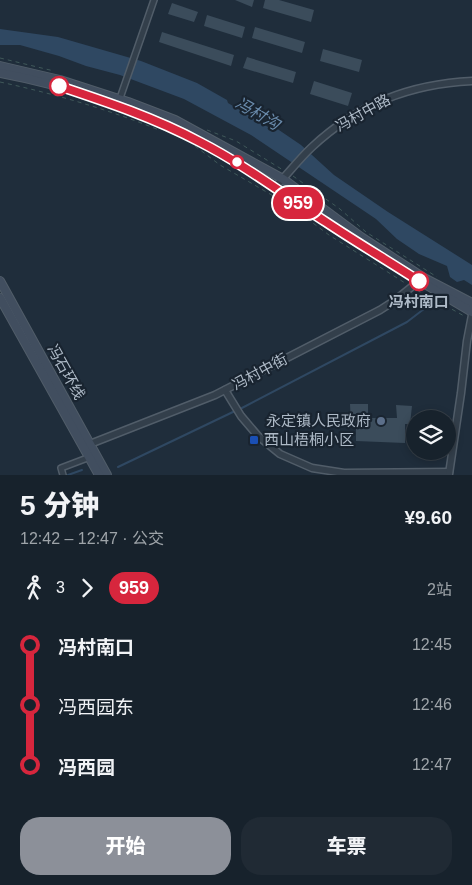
<!DOCTYPE html>
<html lang="zh">
<head>
<meta charset="utf-8">
<style>
	:root { --surface:#17222c; --page:#202a34; --text:#f1f3f6; --muted:#9ea4a9; --line:#363f48; --accent:#8c9099 }
	body { margin:0; font-family:Helvetica,"Noto Sans SC",sans-serif; background:var(--page); color:var(--text); height:100vh; display:flex; flex-direction:column; font-size:19px; white-space:nowrap }
	* { box-sizing:border-box; margin:0 }
	p { font-size:16px; color:var(--muted) }
	.icon { flex:none; width:28px; height:28px; fill:none; stroke:currentColor; stroke-width:2; stroke-linecap:round; stroke-linejoin:round }
	.map { position:relative; height:475px; overflow:hidden }
	.details { display:flex; flex-direction:column; background:var(--surface); flex:1 }
	.details>* { flex:none }
	.badge { padding:0 10px; border-radius:16px; font-size:18px; line-height:32px }
	.controls { position:absolute; left:406px; top:410px; display:grid; gap:10px }
	.controls a { display:grid; place-items:center; width:50px; height:50px; border-radius:50%; background:var(--surface); box-shadow:0 2px 8px #0003,0 0 0 1px var(--line); font-size:25px }
	.map>.badge { position:absolute; translate:-50% -50%; box-shadow:0 0 0 2px #fff }
	.legs { display:flex; align-items:center; gap:8px; height:55px; padding:0 20px; font-size:16px }
	.legs p { margin-inline-start:auto }
	.head { display:flex; align-items:center; justify-content:space-between; height:85px; padding:0 20px }
	h1 { font-size:28px; font-weight:800; line-height:38px }
	.button { display:flex; gap:10px; margin-top:auto; padding:10px 20px }
	.button a { flex:1; height:58px; border-radius:20px; background:var(--accent); color:#fff; font-size:20px; font-weight:800; line-height:58px; text-align:center }
	.button a+a { background:var(--page); color:var(--text) }
	ul { padding:0 20px; list-style:none }
	li { display:flex; align-items:center; gap:18px; height:60px; font-size:19px }
	li i { display:grid; place-items:center; width:8px; height:100%; margin:0 6px; background:currentColor }
	li i::after { content:''; width:12px; height:12px; margin:-6px; border:4px solid; border-radius:50%; background:var(--surface) }
	li p { margin-inline-start:auto }
	li:first-child i { background:linear-gradient(#0000 50%,currentColor 0) }
	li:last-child i { background:linear-gradient(currentColor 50%,#0000 0) }
	.map>svg:first-child { display:block }
	.water { fill:#2f4862 }
	.lines { fill:none; stroke-linecap:round; stroke-linejoin:round }
	.stream { stroke:#2f4862; stroke-width:2 }
	.building { fill:#3b4c5b }
	.minor-casing { stroke:#515d69; stroke-width:8 }
	.tertiary-casing { stroke:#515d69; stroke-width:9 }
	.secondary-casing { stroke:#515d69; stroke-width:10 }
	.path { stroke:#3f5859; stroke-width:1; stroke-dasharray:4 4; stroke-linecap:butt }
	.minor { stroke:#333f4b; stroke-width:5 }
	.tertiary { stroke:#333f4b; stroke-width:6 }
	.secondary { stroke:#414e5f; stroke-width:8 }
	.line-1-casing { stroke:#fff; stroke-width:11 }
	.line-1 { stroke:#d7263d; stroke-width:8 }
	.stop-1-dot { fill:#fff; stroke:#d7263d; stroke-width:2.5 }
	.service-dot { fill:#5c6f8a; stroke:#192430; stroke-width:2 }
	.transit-dot { fill:#1a4fb4; stroke:#192430; stroke-width:2 }
	.labels { text-anchor:middle; stroke-width:4.5; stroke-linejoin:round; paint-order:stroke }
	.street-label { font-size:15px; fill:#aebac7; stroke:#192430 }
	.stop-label { font-size:15px; font-weight:bold; fill:#aebac7; stroke:#192430 }
	.poi-label { font-size:15px; fill:#aebac7; stroke:#192430; text-anchor:end }
	.water-label { font-size:16px; font-style:italic; fill:#6b8dae; stroke:#192430 }
</style>
</head>
<body>
<div class="map">
<svg width="472" height="475" viewBox="0 0 472 475">
	<rect width="100%" height="100%" fill="#1f2d3b"/>
	<path class="water" d="M0,29L58,37L141,61L197,83L227,100L228,103L268,127L276,128L301,145L334,175L388,212L472,265V285L464,280L457,282L450,277L447,266L419,254L397,239L376,219L251,135L184,99L120,75L86,66L59,56L20,45H0Z"/>
	<g class="lines">
		<g class="stream">
			<path d="M240,409L407,322L433,302"/>
			<path d="M118,467L235,411"/>
			<path d="M68,475L82,470"/>
		</g>
	</g>
	<g class="building">
		<path d="M235,0H254L252,7Z"/>
		<path d="M265,0H279L314,10L311,22L263,8Z"/>
		<path d="M172,3L198,12L194,22L168,14Z"/>
		<path d="M207,15L245,27L242,38L204,26Z"/>
		<path d="M255,27L305,42L302,53L252,38Z"/>
		<path d="M162,32L234,55L231,66L159,42Z"/>
		<path d="M323,49L362,60L359,72L320,61Z"/>
		<path d="M247,57L296,72L293,83L243,68Z"/>
		<path d="M314,81L352,93L348,106L310,94Z"/>
		<path d="M350,404H368V418H397L396,405L412,406L410,424H405V443L356,441V425H351Z"/>
	</g>
	<g class="lines">
		<defs>
			<g id="minor">
				<path d="M119,101L154,0"/>
				<path d="M63,475L61,468L90,457"/>
			</g>
			<g id="tertiary">
				<path d="M275,187C288,174 299,159 312,147C358,104 410,84 472,81"/>
				<path d="M225,390L241,416L258,436L280,454L312,468L344,473L449,472"/>
				<path d="M90,444L215,395L380,310L394,301L419,281"/>
				<path d="M449,474L461,393L467,341L472,315"/>
			</g>
			<g id="secondary">
				<path d="M0,66L60,80L128,102L175,120L283,179L361,237L424,278L472,303"/>
				<path d="M0,73C70,86 136,109 200,141C245,165 285,195 327,223C374,254 423,283 472,312"/>
				<path d="M0,281L107,475"/>
				<path d="M0,298L99,475"/>
			</g>
		</defs>
		<use href="#minor" class="minor-casing"/>
		<use href="#tertiary" class="tertiary-casing"/>
		<use href="#secondary" class="secondary-casing"/>
		<g class="path">
			<path d="M0,58L54,71"/>
			<path d="M0,82C55,94 107,109 159,130"/>
			<path d="M207,130L236,141L283,170"/>
			<path d="M195,146L220,165L282,201"/>
			<path d="M293,176L340,209L366,232L437,277"/>
			<path d="M294,209L329,235L405,283"/>
			<path d="M417,290L466,317"/>
		</g>
		<use href="#minor" class="minor"/>
		<use href="#tertiary" class="tertiary"/>
		<use href="#secondary" class="secondary"/>
	</g>
	<g class="lines">
		<defs>
			<path id="line-1" d="M59,86C107,102 155,118 200,142C245,165 284,195 326,222C356,242 388,261 419,281"/>
		</defs>
		<use href="#line-1" class="line-1-casing"/>
		<use href="#line-1" class="line-1"/>
	</g>
	<g class="stop-1-dot">
		<circle cx="59" cy="86" r="9"/>
		<circle cx="237" cy="162" r="6"/>
		<circle cx="419" cy="281" r="9"/>
	</g>
	<circle class="service-dot" cx="381" cy="421" r="5"/>
	<rect class="transit-dot" x="249" y="435" width="10" height="10" rx="2.5"/>
	<g class="labels">
		<g class="street-label">
			<text transform="translate(363 113) rotate(-29)" y="5">冯村中路</text>
			<text transform="translate(66 372) rotate(61)" y="5">冯石环线</text>
			<text transform="translate(260 372) rotate(-28)" y="5">冯村中街</text>
		</g>
		<g class="stop-label">
			<text x="419" y="307">冯村南口</text>
		</g>
		<g class="poi-label">
			<text x="371" y="426">永定镇人民政府</text>
			<text x="264" y="445" text-anchor="start">西山梧桐小区</text>
		</g>
		<g class="water-label">
			<text transform="translate(258 113) rotate(30)" y="6">冯村沟</text>
		</g>
	</g>
</svg>
<div class="controls">
<a><svg class="icon" aria-label="layers" viewBox="0 0 24 24"><path d="M12 4l9 5-9 5-9-5zM3 14l9 5 9-5"/></svg></a>
</div>
<b class="badge" style="left:298px;top:203px;background:#d7263d;color:#fff">959</b>
</div>
<section class="details">
<div class="head"><div><h1>5 分钟</h1><p>12:42 – 12:47 · 公交</p></div><b>¥9.60</b></div>
<div class="legs"><svg class="icon" aria-label="walk" viewBox="0 0 24 24"><circle cx="13" cy="4" r="2"/><path d="M13 8l-2 6 4 7M11 14l-3 7M7 12l3-4h3l4 4"/></svg>3<svg class="icon" aria-label="forward" viewBox="0 0 24 24"><path d="M9 5l7 7-7 7"/></svg><b class="badge" style="background:#d7263d;color:#fff">959</b><p>2站</p></div>
<ul>
<li><i style="color:#d7263d"></i><b>冯村南口</b><p>12:45</p></li>
<li><i style="color:#d7263d"></i><span>冯西园东</span><p>12:46</p></li>
<li><i style="color:#d7263d"></i><b>冯西园</b><p>12:47</p></li>
</ul>
<div class="button"><a>开始</a><a>车票</a></div>
</section>
</body>
</html>
